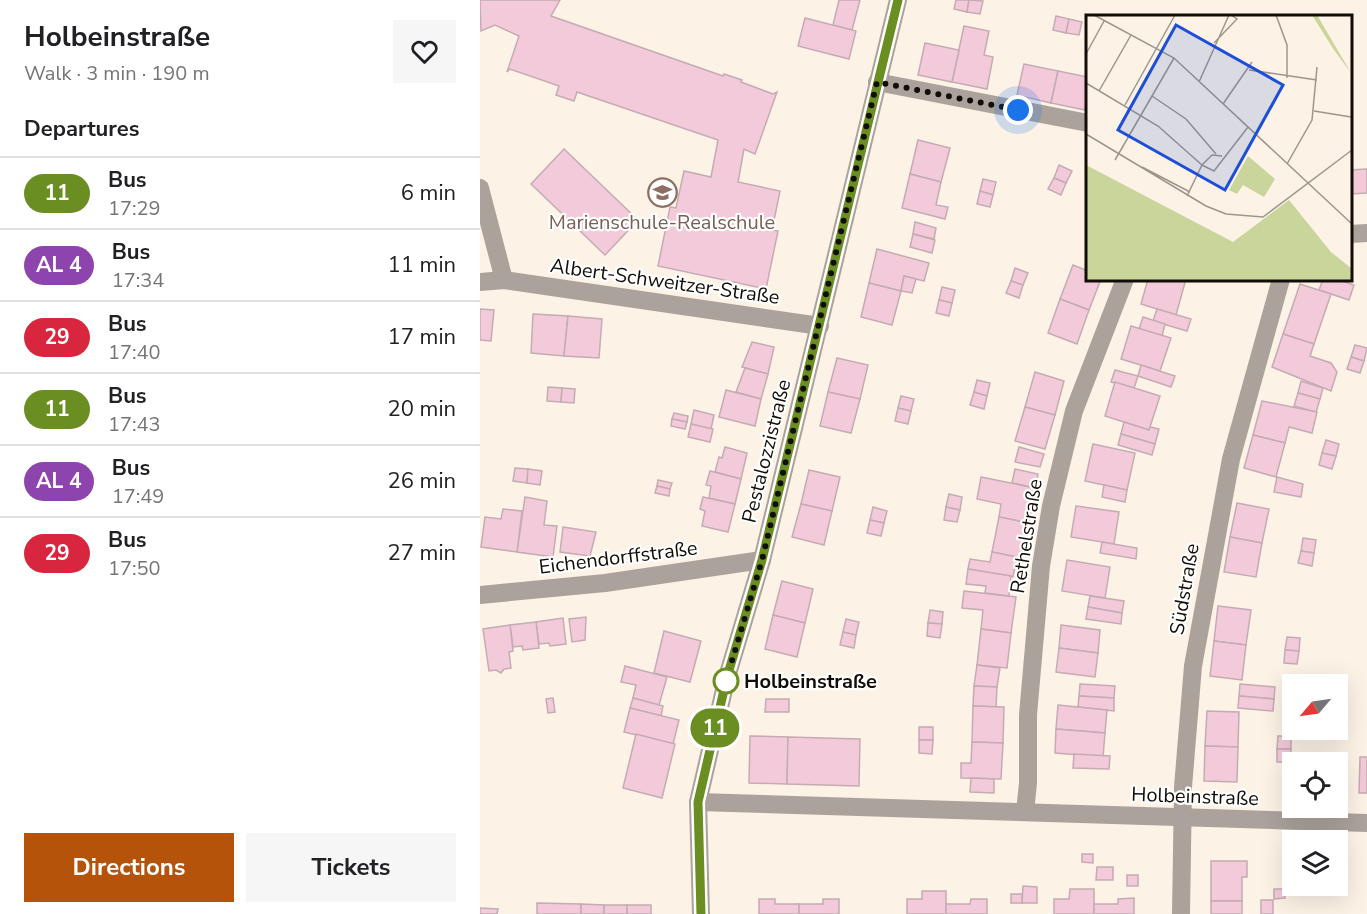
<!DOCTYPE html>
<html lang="en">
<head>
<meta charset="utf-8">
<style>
	:root { --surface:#fff; --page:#f6f6f6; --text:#202124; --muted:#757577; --line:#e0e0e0; --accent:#b45309 }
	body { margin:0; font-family:"Nunito Sans",sans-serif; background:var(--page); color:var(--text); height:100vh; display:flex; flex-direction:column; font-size:22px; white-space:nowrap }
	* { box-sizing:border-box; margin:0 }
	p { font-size:20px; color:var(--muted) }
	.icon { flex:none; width:33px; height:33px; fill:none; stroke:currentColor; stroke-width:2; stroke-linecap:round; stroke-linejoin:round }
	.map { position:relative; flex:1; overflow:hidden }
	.drawer { display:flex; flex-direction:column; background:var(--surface); width:480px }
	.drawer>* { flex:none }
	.badge { padding:0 12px; border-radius:20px; font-size:21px; line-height:39px }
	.needle { width:39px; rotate:241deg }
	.buttons { position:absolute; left:802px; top:674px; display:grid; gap:12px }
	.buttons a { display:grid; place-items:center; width:66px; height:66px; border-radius:0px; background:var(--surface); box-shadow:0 6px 24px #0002; font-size:30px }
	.you { position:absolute; width:30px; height:30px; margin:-15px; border:4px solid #fff; border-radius:50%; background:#1a73e8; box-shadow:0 0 0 9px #1a73e833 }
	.map>.badge { position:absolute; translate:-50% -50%; box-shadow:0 0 0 3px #fff }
	h2 { padding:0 24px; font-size:22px; line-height:54px }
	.round { display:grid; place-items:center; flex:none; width:63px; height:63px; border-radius:0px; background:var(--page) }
	.headline { display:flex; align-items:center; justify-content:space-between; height:102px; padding:0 24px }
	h1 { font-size:28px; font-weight:700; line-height:45px }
	.primary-button { display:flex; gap:12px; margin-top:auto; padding:12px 24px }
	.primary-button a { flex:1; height:69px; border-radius:0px; background:var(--accent); color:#fff; font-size:24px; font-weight:700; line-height:69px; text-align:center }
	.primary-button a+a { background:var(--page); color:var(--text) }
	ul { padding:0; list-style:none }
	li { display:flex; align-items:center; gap:18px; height:72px; padding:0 24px; border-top:2px solid var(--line) }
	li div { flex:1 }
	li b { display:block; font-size:22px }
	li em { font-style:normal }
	li .badge { min-width:66px; font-weight:700; text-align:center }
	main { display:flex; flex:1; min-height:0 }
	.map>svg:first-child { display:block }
	.building { fill:#f3cad9; stroke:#c5abb4; stroke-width:1.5 }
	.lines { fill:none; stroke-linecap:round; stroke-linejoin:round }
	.minor { stroke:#aba29b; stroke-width:18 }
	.line-casing { stroke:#fff; stroke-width:14 }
	.line { stroke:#6b8e23; stroke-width:9 }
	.walk { stroke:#120d07; stroke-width:6; stroke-dasharray:0 10.8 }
	.stop-dot { fill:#fff; stroke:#6b8e23; stroke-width:3 }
	.labels { text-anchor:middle; stroke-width:4.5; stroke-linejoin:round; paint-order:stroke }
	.education-label { font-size:20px; fill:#785e54; stroke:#fff }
	.street-label { font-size:20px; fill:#120d07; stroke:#fff }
	.stop-label { font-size:20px; font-weight:bold; fill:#120d07; stroke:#fff; text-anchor:start }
	.inset-road { fill:none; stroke:#9e968d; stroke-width:1.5 }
	.view { fill:#1d4ed8; fill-opacity:0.15; stroke:#1d4ed8; stroke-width:3 }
	.inset-edge { fill:none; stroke:#120d07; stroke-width:3 }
</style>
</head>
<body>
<main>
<section class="drawer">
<div class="headline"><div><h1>Holbeinstraße</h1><p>Walk · 3 min · 190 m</p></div><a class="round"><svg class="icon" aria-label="heart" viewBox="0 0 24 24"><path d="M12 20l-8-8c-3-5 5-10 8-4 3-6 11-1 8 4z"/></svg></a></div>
<h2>Departures</h2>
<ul>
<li><span class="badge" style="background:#6b8e23;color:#fff">11</span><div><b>Bus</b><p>17:29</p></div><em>6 min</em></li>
<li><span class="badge" style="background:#8e44ad;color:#fff">AL 4</span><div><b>Bus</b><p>17:34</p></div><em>11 min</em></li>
<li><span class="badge" style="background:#d7263d;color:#fff">29</span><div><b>Bus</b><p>17:40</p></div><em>17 min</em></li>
<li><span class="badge" style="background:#6b8e23;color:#fff">11</span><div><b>Bus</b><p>17:43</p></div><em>20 min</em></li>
<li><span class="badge" style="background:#8e44ad;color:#fff">AL 4</span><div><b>Bus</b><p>17:49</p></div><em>26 min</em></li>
<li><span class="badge" style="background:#d7263d;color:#fff">29</span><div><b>Bus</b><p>17:50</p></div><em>27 min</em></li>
</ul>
<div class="primary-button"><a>Directions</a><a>Tickets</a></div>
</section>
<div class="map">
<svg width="887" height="914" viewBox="0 0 887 914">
	<rect width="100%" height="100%" fill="#fcf2e6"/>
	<g class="building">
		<path d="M0,0H80L71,16L243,76L244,74L262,80L261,82L293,94L297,92L275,154L264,149L258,182L300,191L292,230L298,231L286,289L178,266L190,207L196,208L204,171L231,177L238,140L97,92L94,101L76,95L79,86L30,69L27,72L39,36L15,25L1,31Z"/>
		<path d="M359,0H380L372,30L353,25Z"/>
		<path d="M476,0H489L487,12L474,9Z"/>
		<path d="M489,0L503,1L500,14L487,12Z"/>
		<path d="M576,16L589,19L586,33L573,30Z"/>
		<path d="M325,18L376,31L369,59L318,46Z"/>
		<path d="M589,19L602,22L599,35L586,33Z"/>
		<path d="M484,26L509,31L504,55L513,57L507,89L472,82Z"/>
		<path d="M445,43L479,50L472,82L438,75Z"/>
		<path d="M544,64L578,71L571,103L537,95Z"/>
		<path d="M578,71L608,77L605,110L571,103Z"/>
		<path d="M438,140L470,148L461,182L430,174Z"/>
		<path d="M84,149L158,220L125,255L51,184Z"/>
		<path d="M579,165L592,171L586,183L574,178Z"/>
		<path d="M887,169V193L870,194V170Z"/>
		<path d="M430,174L461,182L456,205L468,207L465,219L422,208Z"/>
		<path d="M574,178L586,183L581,195L568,189Z"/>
		<path d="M503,179L516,182L513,195L500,191Z"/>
		<path d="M500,191L513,195L510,207L497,204Z"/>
		<path d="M435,222L456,228L454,239L433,234Z"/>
		<path d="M433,234L455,240L452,253L430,247Z"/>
		<path d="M397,249L449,263L444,281L424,276L421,291L389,283Z"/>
		<path d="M593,265L608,271V279H621L609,310L580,299Z"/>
		<path d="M535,268L548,273L543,285L531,281Z"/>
		<path d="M424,276L436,279L432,293L421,291Z"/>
		<path d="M668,279H706L696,315L661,304Z"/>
		<path d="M843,279H856L874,285L869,300L839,290Z"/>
		<path d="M531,281L543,285L539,298L526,293Z"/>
		<path d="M389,283L421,291L412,325L381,317Z"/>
		<path d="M820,284L851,294L834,344L803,334Z"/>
		<path d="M462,287L475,290L472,303L459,300Z"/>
		<path d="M580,299L609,310L597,344L568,333Z"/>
		<path d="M459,300L472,303L469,316L456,313Z"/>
		<path d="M0,309L14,310L11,341L0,340Z"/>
		<path d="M677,309L711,319L707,331L673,321Z"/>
		<path d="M53,314L88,316L84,356L51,353Z"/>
		<path d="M88,316L122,319L119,358L84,356Z"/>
		<path d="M663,317L685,324L682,336L659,329Z"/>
		<path d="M651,326L691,338L680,371L641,359Z"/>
		<path d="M803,334L834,344L830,356L851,363L857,372L851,391L792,367Z"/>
		<path d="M272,342L294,347L288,374L262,367Z"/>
		<path d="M875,345L887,348L884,361L871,357Z"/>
		<path d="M871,357L884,361L880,373L867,369Z"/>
		<path d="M357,358L388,365L380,399L348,392Z"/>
		<path d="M661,365L695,376L691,387L658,376Z"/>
		<path d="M265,368L288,374L281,399L256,392Z"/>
		<path d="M635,370L658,376L654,388L631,382Z"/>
		<path d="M555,372L584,381L575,415L545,407Z"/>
		<path d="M497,380L510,383L507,396L494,392Z"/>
		<path d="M821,381L843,388L840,399L818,393Z"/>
		<path d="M635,382L680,396L669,430L625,416Z"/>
		<path d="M68,387L82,388L81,402L67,401Z"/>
		<path d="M82,388L95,389L94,403L81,402Z"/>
		<path d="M246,390L281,399L275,426L239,417Z"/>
		<path d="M348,392L380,399L371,433L340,426Z"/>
		<path d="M494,392L507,396L504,409L490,405Z"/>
		<path d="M818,393L840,399L836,412L814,406Z"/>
		<path d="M421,396L434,399L431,411L418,408Z"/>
		<path d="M782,401L837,412L832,433L809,427L805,443L773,435Z"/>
		<path d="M545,407L575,415L565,449L535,441Z"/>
		<path d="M418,408L431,411L428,424L415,421Z"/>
		<path d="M214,410L234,415L231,429L211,424Z"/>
		<path d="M194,413L208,416L207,422L192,419Z"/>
		<path d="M192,419L207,422L205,429L191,426Z"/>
		<path d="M644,422L669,430L670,427L679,429L675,444L641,434Z"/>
		<path d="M211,424L233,429L230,442L208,437Z"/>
		<path d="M641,434L675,444L672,455L638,445Z"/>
		<path d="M773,435L805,443L796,477L764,468Z"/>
		<path d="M846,440L859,444L856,456L842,453Z"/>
		<path d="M613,444L655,453L647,490L605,481Z"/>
		<path d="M245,447L267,453L261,479L235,472L239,457L242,458Z"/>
		<path d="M539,447L564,454L560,467L535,462Z"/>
		<path d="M842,453L856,456L852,469L839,465Z"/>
		<path d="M35,468L48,469L47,483L33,481Z"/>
		<path d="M48,469L62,471L60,485L47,483Z"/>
		<path d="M535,469L558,474L555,488L532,483Z"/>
		<path d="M329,470L360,477L352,511L321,504Z"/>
		<path d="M230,471L261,479L255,504L229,498L231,486L226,485Z"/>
		<path d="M501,477L555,488L549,523L519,517L521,504L497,499Z"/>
		<path d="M797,477L823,484L821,497L794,492Z"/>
		<path d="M178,480L192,483L190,489L177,486Z"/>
		<path d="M624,485L647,490L645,502L622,497Z"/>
		<path d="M177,486L190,489L189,496L175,493Z"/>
		<path d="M469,494L482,497L480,510L466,507Z"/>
		<path d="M45,497L67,501L64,525L77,526L73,557L37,552Z"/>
		<path d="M223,497L255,504L248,532L222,526L225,511L220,509Z"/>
		<path d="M757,503L789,509L782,543L750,537Z"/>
		<path d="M321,504L352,511L344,545L312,537Z"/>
		<path d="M596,506L639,512L634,544L591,537Z"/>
		<path d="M393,507L407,511L404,523L390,520Z"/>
		<path d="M466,507L480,510L477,522L464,520Z"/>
		<path d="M23,509L42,511L37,552L1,547L5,517L21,519Z"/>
		<path d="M519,517L549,523L542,558L512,552Z"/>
		<path d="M390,520L404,523L401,536L387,533Z"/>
		<path d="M83,527L116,532L110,556L80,552Z"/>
		<path d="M750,537L782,543L776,577L744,572Z"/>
		<path d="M823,538L836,540L834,553L821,551Z"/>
		<path d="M622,542L657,548L656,559L620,553Z"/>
		<path d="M821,551L834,553L832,566L818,563Z"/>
		<path d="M512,552L537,557L533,577L488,569L490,559L510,562Z"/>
		<path d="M587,560L630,567L625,598L582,591Z"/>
		<path d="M488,569L531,576L529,596L505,593L506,586L486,584Z"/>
		<path d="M302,581L333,589L325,623L293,615Z"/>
		<path d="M484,591L536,597L531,633L501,629L503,610L482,608Z"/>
		<path d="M610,596L644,601L642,613L608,607Z"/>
		<path d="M738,606L771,610L766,645L734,641Z"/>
		<path d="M608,607L642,613L641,624L606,619Z"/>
		<path d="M450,610L463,612L462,624L448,623Z"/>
		<path d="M293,615L325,623L317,657L285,649Z"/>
		<path d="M106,617L105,640L92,642L89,619Z"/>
		<path d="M83,618L86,644L70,646L69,643L59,644L56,622Z"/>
		<path d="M366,619L379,622L376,635L363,632Z"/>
		<path d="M56,622L59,648L43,650L42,646L33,647L30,625Z"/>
		<path d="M448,623L462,624L460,638L447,636Z"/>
		<path d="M30,625L33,651L29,652L31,668L24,669L21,673L16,670L9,671L3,629Z"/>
		<path d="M581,625L620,630L618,653L579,648Z"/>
		<path d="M501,629L531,633L527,668L497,665Z"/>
		<path d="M184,631L221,641L210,682L174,673Z"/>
		<path d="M363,632L376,635L374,648L360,645Z"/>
		<path d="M807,637L820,638L819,651L805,650Z"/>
		<path d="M734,641L766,645L762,680L730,676Z"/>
		<path d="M579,648L618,653L615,677L576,672Z"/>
		<path d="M805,650L819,651L817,664L804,663Z"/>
		<path d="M497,665L520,668L517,687L494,686Z"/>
		<path d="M145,666L187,677L179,705L153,698L156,685L141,682Z"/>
		<path d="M600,684L635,686L634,698L599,696Z"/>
		<path d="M760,684L795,687L794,699L759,696Z"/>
		<path d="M494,686L517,687L516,707L493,706Z"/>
		<path d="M599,696L634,698V711L598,707Z"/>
		<path d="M759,696L794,699L793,711L758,708Z"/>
		<path d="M73,698L75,712L68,713L66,699Z"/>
		<path d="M153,698L183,706L181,716L150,708Z"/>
		<path d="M286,699H309V712H285Z"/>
		<path d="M578,705L627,710L625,733L576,729Z"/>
		<path d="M493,706L524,707L523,743L492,742Z"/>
		<path d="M150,708L199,720L193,744L144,732Z"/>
		<path d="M727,711L759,712L758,747L725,746Z"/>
		<rect x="439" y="727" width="14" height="13"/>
		<path d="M576,729L625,733L623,757L575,753Z"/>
		<path d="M156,734L195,744L182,798L143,788Z"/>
		<path d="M270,736L308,737L307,784L269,783Z"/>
		<path d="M798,736H811V749H797Z"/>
		<path d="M308,737L380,739L379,786L307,784Z"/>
		<path d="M439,740H453L452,754L439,753Z"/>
		<path d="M492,742L523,743L521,779L481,778V763H491Z"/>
		<path d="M725,746L758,747L757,782L724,781Z"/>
		<path d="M797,749H811L810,762H797Z"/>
		<path d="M594,754L630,756L629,769L593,768Z"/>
		<path d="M880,757H887V793H879Z"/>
		<path d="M491,778L514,779V793L490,792Z"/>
		<path d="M602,854H613V863L602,862Z"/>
		<path d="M731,861H767V877H762V901H731Z"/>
		<path d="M617,867H633V880H616Z"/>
		<rect x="647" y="875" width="11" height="11"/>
		<path d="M543,886L557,887V903H542Z"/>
		<path d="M590,889H614V914H574V899H589Z"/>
		<path d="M794,889H805V898L794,899Z"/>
		<path d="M442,891H466V914H427V899H442Z"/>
		<rect x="531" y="894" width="11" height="9"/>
		<path d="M654,898V914H614V904H638V899Z"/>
		<path d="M279,899H295V904H319V914H279Z"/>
		<path d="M343,899H359V914H319V904H343Z"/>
		<path d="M491,899H507V914H466V904H490Z"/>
		<rect x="781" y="900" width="12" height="14"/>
		<rect x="731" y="901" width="31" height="13"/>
		<path d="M57,903L101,904V914H57Z"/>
		<path d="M101,904L124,905V914H101Z"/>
		<rect x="124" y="905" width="23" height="9"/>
		<rect x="147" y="905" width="24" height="9"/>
		<path d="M0,908L18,909L17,914H0Z"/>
	</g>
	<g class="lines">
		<g class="minor">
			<path d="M397,82L608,123"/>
			<path d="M0,188L24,280"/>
			<path d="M870,234L887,233"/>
			<path d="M0,282L24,280L340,326"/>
			<path d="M0,595L125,583L282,560"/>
			<path d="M218,802L887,823"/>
			<path d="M545,812L548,783V715L561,566L571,506L594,411L645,279"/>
			<path d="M221,914L218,802L247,677L282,560L418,0"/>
			<path d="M701,914L703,787L713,666L751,459L801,279"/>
		</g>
	</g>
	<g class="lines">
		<defs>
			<path id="line" d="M221,914L218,802L247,677L282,560L418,0"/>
		</defs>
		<use href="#line" class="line-casing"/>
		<use href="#line" class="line"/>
		<path class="walk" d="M246,681L282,560L397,82L538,110"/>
	</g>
	<defs>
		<symbol id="school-ring" viewBox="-11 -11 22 22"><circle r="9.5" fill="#fff" stroke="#8d6e63" stroke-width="1.5"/><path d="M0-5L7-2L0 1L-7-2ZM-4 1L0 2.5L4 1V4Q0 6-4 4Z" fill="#8d6e63"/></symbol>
	</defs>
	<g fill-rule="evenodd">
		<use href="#school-ring" x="166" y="176" width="33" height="33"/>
	</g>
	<circle class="stop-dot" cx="246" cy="681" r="12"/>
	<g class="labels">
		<g class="education-label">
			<text x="182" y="229">Marienschule-Realschule</text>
		</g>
		<g class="street-label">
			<text transform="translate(185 281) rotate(8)" y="7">Albert-Schweitzer-Straße</text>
			<text transform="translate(286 451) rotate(-76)" y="7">Pestalozzistraße</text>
			<text transform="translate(546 536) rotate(-81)" y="7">Rethelstraße</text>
			<text transform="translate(138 557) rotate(-7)" y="7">Eichendorffstraße</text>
			<text transform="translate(704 589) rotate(-80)" y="7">Südstraße</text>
			<text transform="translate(715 796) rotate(2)" y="7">Holbeinstraße</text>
		</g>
		<g class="stop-label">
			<text x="264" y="688">Holbeinstraße</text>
		</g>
	</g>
	<g transform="translate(606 15)">
		<rect width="266" height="266" fill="#fcf2e6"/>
		<path d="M226,0H231L265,58L248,35ZM162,141L189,164L178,182L157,170L151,179L143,175ZM0,150L147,227L203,185L245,237L265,253V265H0Z" fill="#c9d59a"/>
		<path class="inset-road" d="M8,0L88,43L266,209M190,0L201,30V63M128,28L151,4L145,0M0,39L18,6M163,55L231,65M113,67L143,0M0,68L72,111L116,150L126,140L136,141M13,76L45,20M66,81L100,104L130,139M137,89L166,47M39,90L89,0M228,96L265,102M0,119L120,191L140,199L177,202L266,135M29,145L88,43M201,149L226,105L231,52M56,152L104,177M101,181L116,150L128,156L162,112"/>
		<path class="view" d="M90,10L197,70L139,175L32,115Z"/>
		<rect width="266" height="266" class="inset-edge"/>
	</g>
</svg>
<div class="buttons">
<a><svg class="needle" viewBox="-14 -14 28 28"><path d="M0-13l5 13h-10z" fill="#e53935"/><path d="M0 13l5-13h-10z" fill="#757577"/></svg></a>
<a><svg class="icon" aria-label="locate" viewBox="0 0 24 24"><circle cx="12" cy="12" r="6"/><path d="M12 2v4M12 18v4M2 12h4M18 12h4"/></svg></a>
<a><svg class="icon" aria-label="layers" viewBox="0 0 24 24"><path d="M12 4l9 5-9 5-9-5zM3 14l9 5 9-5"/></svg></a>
</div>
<div class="you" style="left:538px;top:110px"></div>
<b class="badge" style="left:235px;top:728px;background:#6b8e23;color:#fff">11</b>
</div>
</main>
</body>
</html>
